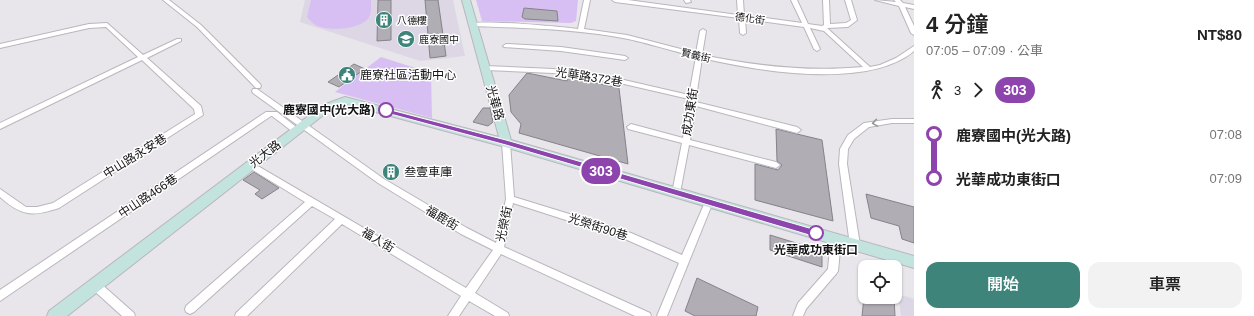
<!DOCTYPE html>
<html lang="zh-TW">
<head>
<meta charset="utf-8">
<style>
	:root { --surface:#fff; --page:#f2f2f2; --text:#222; --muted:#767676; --accent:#3e847a }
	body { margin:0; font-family:Helvetica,"Noto Sans TC",sans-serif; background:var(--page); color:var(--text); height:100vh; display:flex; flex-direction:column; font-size:15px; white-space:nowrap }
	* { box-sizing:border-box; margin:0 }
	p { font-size:13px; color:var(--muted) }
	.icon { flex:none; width:22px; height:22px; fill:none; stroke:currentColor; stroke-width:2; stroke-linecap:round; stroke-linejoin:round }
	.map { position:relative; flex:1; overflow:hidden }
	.sheet { display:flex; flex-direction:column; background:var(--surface); width:340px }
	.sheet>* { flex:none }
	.badge { padding:0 8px; border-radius:13px; font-size:14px; line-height:26px }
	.fabs { position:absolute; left:858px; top:260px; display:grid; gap:8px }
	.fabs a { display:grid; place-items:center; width:44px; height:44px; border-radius:8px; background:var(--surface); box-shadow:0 1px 3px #0004; font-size:20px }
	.map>.badge { position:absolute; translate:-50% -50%; box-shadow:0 0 0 2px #fff }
	.legs { display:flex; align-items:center; gap:6px; height:44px; padding:0 12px; font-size:13px }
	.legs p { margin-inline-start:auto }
	.head { display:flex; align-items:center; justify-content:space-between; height:68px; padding:0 12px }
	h1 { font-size:22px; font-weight:600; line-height:30px }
	.button { display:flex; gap:8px; margin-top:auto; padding:8px 12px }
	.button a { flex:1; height:46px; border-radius:12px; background:var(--accent); color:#fff; font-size:16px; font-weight:600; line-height:46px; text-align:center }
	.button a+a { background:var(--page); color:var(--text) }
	ul { padding:0 12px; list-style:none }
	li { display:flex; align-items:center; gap:14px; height:44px; font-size:15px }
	li i { display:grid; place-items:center; width:6px; height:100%; margin:0 5px; background:currentColor }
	li i::after { content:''; width:10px; height:10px; margin:-5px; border:3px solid; border-radius:50%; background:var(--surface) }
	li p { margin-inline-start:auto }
	li:first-child i { background:linear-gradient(#0000 50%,currentColor 0) }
	li:last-child i { background:linear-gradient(currentColor 50%,#0000 0) }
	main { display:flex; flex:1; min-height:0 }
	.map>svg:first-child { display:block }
	.built { fill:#ddd7e5 }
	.green { fill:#d7bff4 }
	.building { fill:#b0adb4; stroke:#858289 }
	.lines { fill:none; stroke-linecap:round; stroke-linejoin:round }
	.street-casing { stroke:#b9b6bd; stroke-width:2 }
	.secondary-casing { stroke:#b9b6bd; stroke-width:2 }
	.street { fill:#fff; fill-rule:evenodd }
	.secondary { fill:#c3e3df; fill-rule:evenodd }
	.oneway { stroke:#959596 }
	.line-1 { fill:#8e44ad; stroke:#fff }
	.stop-1-dot { fill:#fff; stroke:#8e44ad; stroke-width:2 }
	.labels { text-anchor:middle; stroke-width:3; stroke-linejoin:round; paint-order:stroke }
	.far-street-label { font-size:10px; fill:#141315; stroke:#fff }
	.far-poi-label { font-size:10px; fill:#141315; stroke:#fff; text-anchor:start }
	.poi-label { font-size:12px; fill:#141315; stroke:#fff; text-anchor:start }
	.street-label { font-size:12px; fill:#141315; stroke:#fff }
	.stop-label { font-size:12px; font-weight:bold; fill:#141315; stroke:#fff; text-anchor:end }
</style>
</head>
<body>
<main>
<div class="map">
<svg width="914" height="316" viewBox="0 0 914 316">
	<rect width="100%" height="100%" fill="#e8e5eb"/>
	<g class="built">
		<path d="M305,0H453L465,56L420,61L300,22Z"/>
		<path d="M898,294L914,299V316H901Z"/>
	</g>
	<g class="green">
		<path d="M311,0H371C371,6 372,14 368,19C358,30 326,32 314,24C311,22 309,19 307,17Z"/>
		<path d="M476,0H578L576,21L571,23L482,21Z"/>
		<path d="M381,57L431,73L432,118L335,92Z"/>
	</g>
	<g class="building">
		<path d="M378,0H391V40L377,41Z"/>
		<path d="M425,0H438L446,56L430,58Z"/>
		<path d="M524,8L557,11L558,21L525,19L522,17Z"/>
		<path d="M354,64L365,69L339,87L328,82Z"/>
		<path d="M527,73L567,81L569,77L619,88L628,164L519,133L521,124L511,112L509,95Z"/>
		<path d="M483,108H490L493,122L488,126L473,122Z"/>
		<path d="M776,129L822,140L833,221L755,200V164L778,170L782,165L777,161Z"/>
		<path d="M254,172L279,188L262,199L255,194L260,190L243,180Z"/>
		<path d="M866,194L914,207V243L902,239L899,226L871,218Z"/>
		<path d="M770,235L822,251V267L770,250Z"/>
		<path d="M697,278L758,307L756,316H695L685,311Z"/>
		<path d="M864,297H894L895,316H862Z"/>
	</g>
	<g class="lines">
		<defs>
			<g id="street">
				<path d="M163,0H169L201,25L260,84L261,86L260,88H256L197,27Z"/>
				<path d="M584,0H590L584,29L627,35L696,53L700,31L703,29L706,31L702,55C756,66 809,72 863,67L824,31L810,28L820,49L817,51L814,49L804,27L745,19L746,33L743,35L740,33L739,18L615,2L612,0H628L738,15L737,0H743L744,15L802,23L791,0H797L808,24L822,26L824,25L823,0H829L830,24L846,23L851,20L845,0H851L857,20L856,21L848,27L827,28L870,67L880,65L896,58L914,46V51C868,90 757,71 702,58L696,98V102L797,127L801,130L797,133L696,106L690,140L776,162L780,165L776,168L689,145L680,193L679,195H673L672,193L682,143L628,129L627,127L631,124L683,138L689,103V99L624,84L553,73L485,70L482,68L485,66L553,69L624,80L689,95L696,57C673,51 651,44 628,39C577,29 524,28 473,26L470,24C477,19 564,27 578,29Z"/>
				<path d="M684,0H690L691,2L686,3Z"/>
				<path d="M875,0L896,2L894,0H900L903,3L914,5V9L905,7L914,26V35L911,33L899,6Z"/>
				<path d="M107,23L143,55L177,39H181V41L147,58L201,106L203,115L59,208C32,217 21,216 0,197V189L26,207H37L53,203L195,114L194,109L142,60L0,129V123L138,57L106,27L89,28L0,48V44L89,24Z"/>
				<path d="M506,44L561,47L625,56L628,58L625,60L561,51L504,47L503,46Z"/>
				<path d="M253,89H257L384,179L467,228L496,243L506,199L502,143L506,140L510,143L514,197L631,233L682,255L706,200H712L713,202L667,316H657L679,263L625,239L513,203L504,247L650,313L651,316H635L501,254L475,293L508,313L509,316H495L469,301L459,316H448L461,296L342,224L247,316H235L236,313L335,219L312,206L194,312L190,314L186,312L185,309L186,306L305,202L248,167L247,165L251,162L466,288L493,250L461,234L378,183L253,93L252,91Z"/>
				<path d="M266,112H277L300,130L296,133L293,132L272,116H271L0,301V290Z"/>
				<path d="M892,119H914V123H892L869,127L854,139L848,149L847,164L860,245L858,248L855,249L852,248L850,245L839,164L840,149L848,135L864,123Z"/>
				<path d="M836,235L839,236L841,239L838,271L836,274L806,309L803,316H793L798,303L828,269L831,239L833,236Z"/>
				<path d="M95,281L99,282L134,313L135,316H122L91,288L90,285L91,282Z"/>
			</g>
			<path id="secondary" d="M462,0H470L511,140L914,256V268L505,147L346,104L331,109L67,316H47L49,311L323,105L345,97L499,137Z"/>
		</defs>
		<use href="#street" class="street-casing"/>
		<use href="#secondary" class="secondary-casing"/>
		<use href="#street" class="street"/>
		<use href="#secondary" class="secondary"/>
	</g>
	<defs><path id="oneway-chevron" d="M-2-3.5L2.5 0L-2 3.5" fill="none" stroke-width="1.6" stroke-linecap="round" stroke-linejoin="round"/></defs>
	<use class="oneway" href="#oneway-chevron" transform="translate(875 123) rotate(171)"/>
	<path class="line-1" d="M383,108L506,140L816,230L820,233L816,237L506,145L383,112Z"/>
	<defs>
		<symbol id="building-disc" viewBox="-11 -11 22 22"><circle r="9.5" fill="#3e847a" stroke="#fff"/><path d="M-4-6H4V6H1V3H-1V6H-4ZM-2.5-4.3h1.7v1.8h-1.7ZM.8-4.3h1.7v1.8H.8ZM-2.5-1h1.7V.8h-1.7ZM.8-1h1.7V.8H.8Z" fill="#fff"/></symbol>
		<symbol id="school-disc" viewBox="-11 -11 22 22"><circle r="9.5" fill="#3e847a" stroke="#fff"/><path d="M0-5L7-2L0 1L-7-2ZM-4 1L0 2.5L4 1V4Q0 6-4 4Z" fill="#fff"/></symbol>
		<symbol id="civic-disc" viewBox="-11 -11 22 22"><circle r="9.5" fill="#3e847a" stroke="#fff"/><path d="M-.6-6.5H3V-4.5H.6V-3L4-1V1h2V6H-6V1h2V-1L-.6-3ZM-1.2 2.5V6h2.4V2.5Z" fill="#fff"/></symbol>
	</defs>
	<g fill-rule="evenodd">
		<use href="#building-disc" x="374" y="10" width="20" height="20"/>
		<use href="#school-disc" x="396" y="29" width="20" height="20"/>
		<use href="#civic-disc" x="337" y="65" width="20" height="20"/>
		<use href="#building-disc" x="381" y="162" width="20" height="20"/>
	</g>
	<g class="stop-1-dot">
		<circle cx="386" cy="110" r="7"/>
		<circle cx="816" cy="233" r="7"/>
	</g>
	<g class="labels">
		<g class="far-street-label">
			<text transform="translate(750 18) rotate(8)" y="4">德化街</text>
			<text transform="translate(696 55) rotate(13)" y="4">賢義街</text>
		</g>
		<g class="far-poi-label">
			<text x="397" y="24">八德樓</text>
			<text x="419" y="43">鹿寮國中</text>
		</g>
		<g class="poi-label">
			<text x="360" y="79">鹿寮社區活動中心</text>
			<text x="404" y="176">叁壹車庫</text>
		</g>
		<g class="street-label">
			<text transform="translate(589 77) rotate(9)" y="4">光華路372巷</text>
			<text transform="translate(495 103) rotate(74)" y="4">光華路</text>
			<text transform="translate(690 112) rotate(-81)" y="4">成功東街</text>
			<text transform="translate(265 154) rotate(-38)" y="4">光大路</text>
			<text transform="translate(135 156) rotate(-32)" y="4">中山路永安巷</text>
			<text transform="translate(148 196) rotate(-34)" y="4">中山路466巷</text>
			<text transform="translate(442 218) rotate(31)" y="4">福鹿街</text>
			<text transform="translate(504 224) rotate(-78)" y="4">光榮街</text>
			<text transform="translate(598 227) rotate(18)" y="4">光榮街90巷</text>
			<text transform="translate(378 240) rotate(31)" y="4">福人街</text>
		</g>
		<g class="stop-label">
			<text x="375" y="114">鹿寮國中(光大路)</text>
			<text x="816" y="254" text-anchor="middle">光華成功東街口</text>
		</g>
	</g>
</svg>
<div class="fabs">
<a><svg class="icon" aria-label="locate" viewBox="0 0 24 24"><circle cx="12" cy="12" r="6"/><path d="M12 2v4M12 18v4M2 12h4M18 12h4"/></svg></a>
</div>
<b class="badge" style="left:601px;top:171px;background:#8e44ad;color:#fff">303</b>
</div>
<section class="sheet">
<div class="head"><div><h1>4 分鐘</h1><p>07:05 – 07:09 · 公車</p></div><b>NT$80</b></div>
<div class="legs"><svg class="icon" aria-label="walk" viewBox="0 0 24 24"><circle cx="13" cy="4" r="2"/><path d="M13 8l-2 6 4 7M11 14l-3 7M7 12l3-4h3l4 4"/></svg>3<svg class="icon" aria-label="forward" viewBox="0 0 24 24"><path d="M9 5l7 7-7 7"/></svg><b class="badge" style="background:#8e44ad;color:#fff">303</b></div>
<ul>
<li><i style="color:#8e44ad"></i><b>鹿寮國中(光大路)</b><p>07:08</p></li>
<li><i style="color:#8e44ad"></i><b>光華成功東街口</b><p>07:09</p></li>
</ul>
<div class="button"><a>開始</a><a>車票</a></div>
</section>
</main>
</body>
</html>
